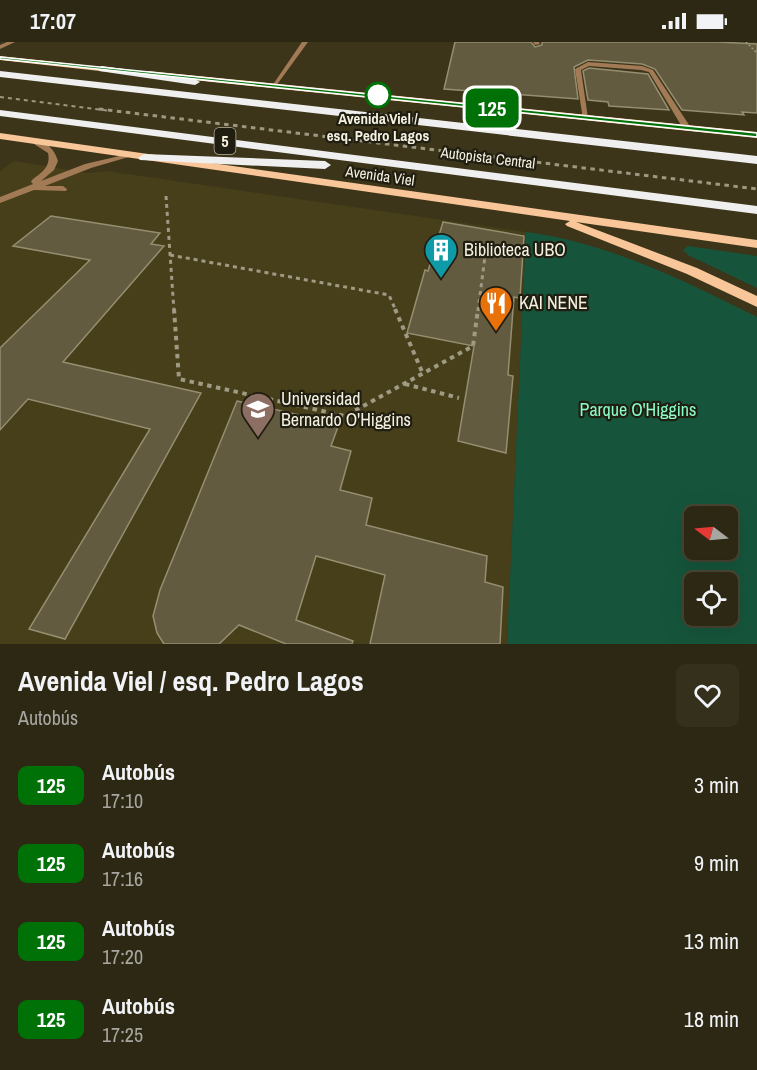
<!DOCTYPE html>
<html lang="es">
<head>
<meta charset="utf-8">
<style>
	:root { --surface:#2d2813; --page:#35301c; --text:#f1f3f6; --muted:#a7a6a0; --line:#484433 }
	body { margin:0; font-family:"Archivo Narrow",sans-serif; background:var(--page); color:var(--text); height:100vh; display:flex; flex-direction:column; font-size:22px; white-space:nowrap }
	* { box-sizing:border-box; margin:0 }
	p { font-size:20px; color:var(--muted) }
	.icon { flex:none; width:33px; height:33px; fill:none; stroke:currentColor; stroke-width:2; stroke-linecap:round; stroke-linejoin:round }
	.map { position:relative; height:602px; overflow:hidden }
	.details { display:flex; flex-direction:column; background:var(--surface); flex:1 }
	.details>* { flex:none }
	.badge { padding:0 12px; border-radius:9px; font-size:21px; line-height:39px }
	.needle { width:39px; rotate:286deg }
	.tools { position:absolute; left:684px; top:464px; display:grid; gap:12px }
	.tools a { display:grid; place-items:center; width:54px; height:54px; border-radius:9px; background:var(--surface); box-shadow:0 6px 24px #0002,0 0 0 2px var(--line); font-size:30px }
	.map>.badge { position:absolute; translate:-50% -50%; box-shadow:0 0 0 3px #fff }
	.round { display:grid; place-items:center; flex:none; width:63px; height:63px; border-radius:9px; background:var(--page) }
	.headline { display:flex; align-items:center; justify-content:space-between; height:102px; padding:0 18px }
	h1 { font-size:28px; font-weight:700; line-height:45px }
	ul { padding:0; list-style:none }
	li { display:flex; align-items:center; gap:18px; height:78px; padding:0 18px }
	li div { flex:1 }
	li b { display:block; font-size:22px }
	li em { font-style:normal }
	li .badge { min-width:66px; font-weight:700; text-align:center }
	.status { display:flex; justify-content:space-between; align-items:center; height:42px; padding:0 30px; background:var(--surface); direction:ltr }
	.status svg { height:16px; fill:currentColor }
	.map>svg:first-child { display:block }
	.built { fill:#473e1a }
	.green { fill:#16553c; fill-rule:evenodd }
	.building { fill:#635b3f; stroke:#968e70; stroke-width:1.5 }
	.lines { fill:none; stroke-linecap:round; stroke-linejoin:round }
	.path-far2 { stroke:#9f9a84; stroke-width:1.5; stroke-dasharray:2 2; stroke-linecap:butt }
	.path-far1 { stroke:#9f9a84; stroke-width:3; stroke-dasharray:4 4; stroke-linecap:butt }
	.path { stroke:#9f9a84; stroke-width:4; stroke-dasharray:4.5 4.5; stroke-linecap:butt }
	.service { fill:#a27a55; fill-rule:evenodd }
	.minor { fill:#a27a55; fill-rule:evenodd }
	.primary { fill:#f8c699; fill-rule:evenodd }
	.motorway { fill:#efefef; fill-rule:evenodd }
	.rail-far1 { stroke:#9e9882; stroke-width:2; stroke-dasharray:4 4; stroke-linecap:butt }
	.rail { stroke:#9e9882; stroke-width:3; stroke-dasharray:4.5 4.5; stroke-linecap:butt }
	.line { fill:#007106; stroke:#fff; stroke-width:1.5 }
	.stop-dot { fill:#fff; stroke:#007106; stroke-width:3 }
	.labels { text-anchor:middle; stroke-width:4.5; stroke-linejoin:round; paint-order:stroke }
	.far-stop-label { font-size:15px; font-weight:bold; fill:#f5f1e1; stroke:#201d11 }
	.far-street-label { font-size:15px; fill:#f5f1e1; stroke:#201d11 }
	.shield { fill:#201d11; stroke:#b5b1a3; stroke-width:1.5 }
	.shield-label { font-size:16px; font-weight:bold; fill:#f5f1e1 }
	.poi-label { font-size:18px; fill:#f5f1e1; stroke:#201d11; text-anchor:start }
	.park-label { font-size:18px; fill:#88fdc8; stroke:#201d11 }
</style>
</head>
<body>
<div class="status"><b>17:07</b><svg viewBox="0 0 49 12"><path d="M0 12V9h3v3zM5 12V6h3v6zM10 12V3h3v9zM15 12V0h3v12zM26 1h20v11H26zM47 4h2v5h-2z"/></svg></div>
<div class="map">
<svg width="757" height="602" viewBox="0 0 757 602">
	<rect width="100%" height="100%" fill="#3c3519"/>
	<path class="built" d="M14,119L87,131L107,129L526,190L507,602H0V129Z"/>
	<g class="green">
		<path d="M526,190C609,201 683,238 757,275V602H507ZM694,474H728V507H694ZM694,540H728V573H694Z"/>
		<path d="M688,204L757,214V246L688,213L683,208Z"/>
	</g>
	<g class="building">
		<path d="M455,0H531L535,5L542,3V0H718L757,2V71L742,70L744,73L682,68L655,27L642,22L588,18L574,25L578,57L444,47Z"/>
		<path d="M589,26L648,32L669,68L609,64L608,60L588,58L583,29Z"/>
		<path d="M51,174L160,191L151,202L164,204L63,320L201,351L65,597L29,587L150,387L28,357L0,388V306L90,218L13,204Z"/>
		<path d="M443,180L524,194L520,256L514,255L508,333L513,334L506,411L458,399L474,304L407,291L425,228L428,229Z"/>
		<path d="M237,359L339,382L331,404L351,409L340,448L372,456L366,483L487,514L485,540L503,545L500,602H370L385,533L316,514L296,578L353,599L352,602H286L239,583L219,602H164L157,591L153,574L160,548Z"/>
	</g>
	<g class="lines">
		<path class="path-far2" d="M746,0L757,11"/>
		<g class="path-far1">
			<path d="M166,154L174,269"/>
			<path d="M170,213L389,253L396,269"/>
			<path d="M478,269L485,214"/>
		</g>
		<g class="path">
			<path d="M174,267L179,337L345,374L473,304L478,267"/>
			<path d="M395,267L423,332"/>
			<path d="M405,342L459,356"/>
		</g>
		<g class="service">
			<path d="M588,20L642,24L653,28L691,86L684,88L649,30L641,28L589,24L581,28L588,76L583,77L575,27Z"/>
			<path d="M34,98C46,98 55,108 58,119L54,128L41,139L85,122L128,112L132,114L91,126L45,144H63L67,147L66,149L34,148L0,161V155L33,142L31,140L32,138C42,130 51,125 48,111L34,102Z"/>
		</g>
		<g class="minor">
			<path d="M7,0H15L0,7V3Z"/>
			<path d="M302,0H308L276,44H272Z"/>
			<path d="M533,0H539L540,2L535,3Z"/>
		</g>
		<g class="primary">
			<path d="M0,14L118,27L122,29L118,31L0,18Z"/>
			<path d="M148,29L757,90V96L145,33Z"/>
			<path d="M0,91L757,198V206L576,180L697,226L757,254V265L687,232L567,184L565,182L570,179L0,97Z"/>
		</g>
		<g class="motorway">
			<path d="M102,24L195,37L200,40L195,43L99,29V25Z"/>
			<path d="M0,29L757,114V122L0,35Z"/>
			<path d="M0,68L757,164V172L0,74Z"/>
			<path d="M144,112L325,119L331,123L325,127L140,118L138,116Z"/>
		</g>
		<path class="rail-far1" d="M0,55L111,69"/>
		<path class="rail" d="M99,67L757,147"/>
	</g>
	<path class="line" d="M0,15L757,91V95L0,17Z"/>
	<defs>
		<symbol id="building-pin" viewBox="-11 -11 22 30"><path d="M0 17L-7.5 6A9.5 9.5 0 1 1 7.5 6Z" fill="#0f9aa8" stroke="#201d11"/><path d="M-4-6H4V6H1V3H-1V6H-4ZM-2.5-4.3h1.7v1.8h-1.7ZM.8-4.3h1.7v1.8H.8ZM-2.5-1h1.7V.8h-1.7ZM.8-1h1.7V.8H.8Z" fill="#fff"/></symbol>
		<symbol id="restaurant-pin" viewBox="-11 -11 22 30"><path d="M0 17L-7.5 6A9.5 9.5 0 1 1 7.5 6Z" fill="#e8710a" stroke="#201d11"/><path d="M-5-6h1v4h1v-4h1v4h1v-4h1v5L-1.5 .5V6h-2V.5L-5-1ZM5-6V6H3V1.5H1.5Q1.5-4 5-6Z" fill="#fff"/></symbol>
		<symbol id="university-pin" viewBox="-11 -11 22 30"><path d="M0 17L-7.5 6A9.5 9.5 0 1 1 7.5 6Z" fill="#8d6e63" stroke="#201d11"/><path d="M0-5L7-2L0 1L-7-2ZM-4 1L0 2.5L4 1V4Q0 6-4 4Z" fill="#fff"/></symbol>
	</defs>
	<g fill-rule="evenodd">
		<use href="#building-pin" x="422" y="189" width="38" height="52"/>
		<use href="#restaurant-pin" x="477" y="242" width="38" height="52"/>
		<use href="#university-pin" x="239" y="348" width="38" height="52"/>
	</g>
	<circle class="stop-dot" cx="378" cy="53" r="12"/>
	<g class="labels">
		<g class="far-stop-label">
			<text x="378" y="82">Avenida Viel /<tspan x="378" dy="17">esq. Pedro Lagos</tspan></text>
		</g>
		<g class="far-street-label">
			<text transform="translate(488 116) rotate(7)" y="5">Autopista Central</text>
			<text transform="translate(380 134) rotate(8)" y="5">Avenida Viel</text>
		</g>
		<rect class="shield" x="214.5" y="86" width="21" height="26" rx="4.5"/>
		<g class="shield-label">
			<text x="225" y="105">5</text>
		</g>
		<g class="poi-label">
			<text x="464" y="214">Biblioteca UBO</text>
			<text x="519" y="267">KAI NENE</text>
			<text x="281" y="363">Universidad<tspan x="281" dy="21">Bernardo O'Higgins</tspan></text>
		</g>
		<g class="park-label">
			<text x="638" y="374">Parque O'Higgins</text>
		</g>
	</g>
</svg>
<div class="tools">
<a><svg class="needle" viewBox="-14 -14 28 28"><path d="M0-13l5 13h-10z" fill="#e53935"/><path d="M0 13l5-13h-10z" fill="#a7a6a0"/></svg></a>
<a><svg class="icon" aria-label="locate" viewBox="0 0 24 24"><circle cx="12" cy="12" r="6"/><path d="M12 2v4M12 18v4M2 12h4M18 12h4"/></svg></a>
</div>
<b class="badge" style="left:492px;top:66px;background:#007106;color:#fff">125</b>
</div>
<section class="details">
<div class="headline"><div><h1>Avenida Viel / esq. Pedro Lagos</h1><p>Autobús</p></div><a class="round"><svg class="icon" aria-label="heart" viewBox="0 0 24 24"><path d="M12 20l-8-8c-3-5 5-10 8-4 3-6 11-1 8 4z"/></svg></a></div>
<ul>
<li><span class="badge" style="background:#007106;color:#fff">125</span><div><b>Autobús</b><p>17:10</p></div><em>3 min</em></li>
<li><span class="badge" style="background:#007106;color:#fff">125</span><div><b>Autobús</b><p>17:16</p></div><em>9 min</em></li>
<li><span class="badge" style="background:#007106;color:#fff">125</span><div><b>Autobús</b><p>17:20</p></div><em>13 min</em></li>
<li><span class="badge" style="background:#007106;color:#fff">125</span><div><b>Autobús</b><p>17:25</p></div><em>18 min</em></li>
</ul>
</section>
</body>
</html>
